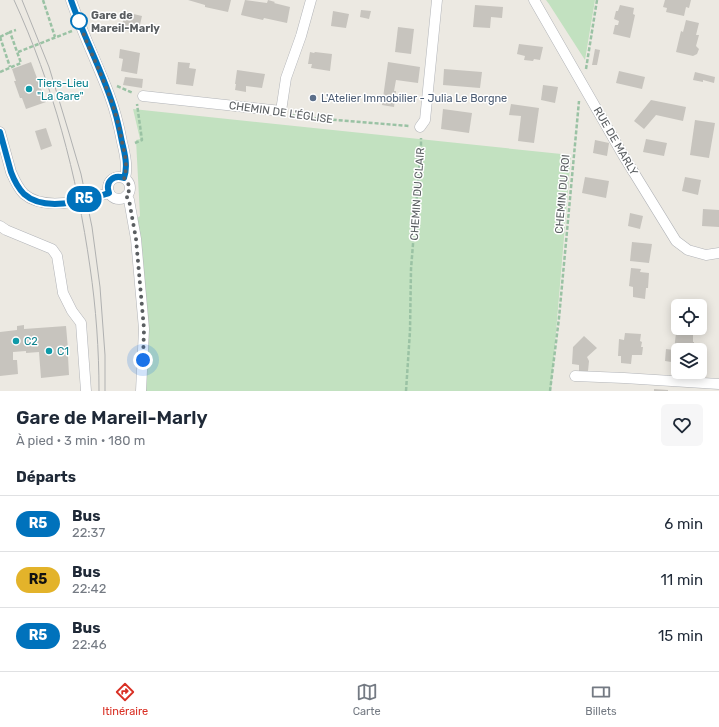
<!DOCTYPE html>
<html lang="fr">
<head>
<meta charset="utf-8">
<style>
	:root { --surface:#fff; --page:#f6f6f7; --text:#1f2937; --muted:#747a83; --line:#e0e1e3; --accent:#d93025 }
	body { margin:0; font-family:Rubik,sans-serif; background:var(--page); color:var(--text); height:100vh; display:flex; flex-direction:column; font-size:15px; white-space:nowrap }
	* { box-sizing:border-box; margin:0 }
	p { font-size:13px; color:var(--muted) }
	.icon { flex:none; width:22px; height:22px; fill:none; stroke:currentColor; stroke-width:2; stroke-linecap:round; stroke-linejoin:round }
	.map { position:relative; height:391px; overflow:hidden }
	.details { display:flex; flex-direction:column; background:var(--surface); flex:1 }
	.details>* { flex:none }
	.badge { padding:0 8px; border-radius:13px; font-size:14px; line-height:26px }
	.buttons { position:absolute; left:671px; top:299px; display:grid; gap:8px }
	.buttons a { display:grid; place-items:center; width:36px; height:36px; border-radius:6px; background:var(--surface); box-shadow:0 2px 10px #0003; font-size:20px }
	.you { position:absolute; width:20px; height:20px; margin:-10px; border:3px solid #fff; border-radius:50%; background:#1a73e8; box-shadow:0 0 0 6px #1a73e833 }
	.map>.badge { position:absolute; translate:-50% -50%; box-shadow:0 0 0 2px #fff }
	h2 { padding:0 16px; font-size:15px; line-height:36px }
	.round { display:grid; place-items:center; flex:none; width:42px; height:42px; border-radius:6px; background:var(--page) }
	.summary { display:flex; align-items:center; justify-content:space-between; height:68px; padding:0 16px }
	h1 { font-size:19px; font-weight:600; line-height:30px }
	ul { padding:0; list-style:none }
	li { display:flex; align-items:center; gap:12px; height:56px; padding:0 16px; border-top:1px solid var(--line) }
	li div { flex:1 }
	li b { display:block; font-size:15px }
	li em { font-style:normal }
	li .badge { min-width:44px; font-weight:700; text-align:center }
	.dock { display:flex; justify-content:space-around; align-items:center; height:56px; border-top:1px solid var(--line); background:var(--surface); font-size:11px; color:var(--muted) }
	.dock a { display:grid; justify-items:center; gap:2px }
	.dock .current { color:var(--accent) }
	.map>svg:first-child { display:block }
	.green { fill:#c2e1c0 }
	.building { fill:#c7c4be }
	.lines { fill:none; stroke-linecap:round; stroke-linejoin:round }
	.street-casing { stroke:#b2b4b8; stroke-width:11 }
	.path { stroke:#9ac2a4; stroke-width:2.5; stroke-dasharray:4 2; stroke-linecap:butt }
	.street { stroke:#fff; stroke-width:10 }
	.tram { stroke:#b0b1b1; stroke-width:1 }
	.line-casing { stroke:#fff; stroke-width:9 }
	.line { stroke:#0072bc; stroke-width:6 }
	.walk { stroke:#5a5e61; stroke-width:4; stroke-dasharray:0 7.2 }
	.stop-dot { fill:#fff; stroke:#0072bc; stroke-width:2 }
	.culture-dot { fill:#0f9aa8; stroke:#fff; stroke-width:1.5 }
	.service-dot { fill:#5c6f8a; stroke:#fff; stroke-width:1.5 }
	.labels { text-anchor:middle; stroke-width:3; stroke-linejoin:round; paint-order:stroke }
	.stop-label { font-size:11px; font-weight:bold; fill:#5a5e61; stroke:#fff; text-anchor:start }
	.culture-label { font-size:11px; fill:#0d838f; stroke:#fff; text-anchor:start }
	.service-label { font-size:11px; fill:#4e5e75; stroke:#fff; text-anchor:start }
	.street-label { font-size:11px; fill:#5a5e61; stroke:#fff }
</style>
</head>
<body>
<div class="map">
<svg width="719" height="391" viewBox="0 0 719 391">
	<rect width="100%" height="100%" fill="#ece9e2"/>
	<g class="green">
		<path d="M546,0H595L585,60L549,4Z"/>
		<path d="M133,109L571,155L551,391H146L148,318L136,219L140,216L136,140L140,139Z"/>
	</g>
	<g class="building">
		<path d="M188,0H231L228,12L205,7V5Z"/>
		<path d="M245,0L267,3L268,0L275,2L274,3L290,7L287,23L264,18L263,20L241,15Z"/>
		<path d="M665,0H691L689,8L686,7L684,16L666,12L667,8L663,7Z"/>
		<path d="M475,5L503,7L502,18L491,17L490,28L473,27Z"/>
		<path d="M620,5L634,8L633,14L635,15L630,38L613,34L615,25H618L619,21L614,19L616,11H618Z"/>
		<path d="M361,10L371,11L369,19L360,17Z"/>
		<path d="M333,11L349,14L346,28L331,26Z"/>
		<path d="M125,12L142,16L138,33L121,30Z"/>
		<path d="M686,20L699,23L696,35H699L696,46L699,49L697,54L693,56L676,52L681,31L683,32Z"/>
		<path d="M398,27L414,29L411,54L395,52Z"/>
		<path d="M519,44L543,47L540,60L534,59L533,61L524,60L525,56L517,54Z"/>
		<path d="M120,49L140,53L137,74L121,71L123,59L119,58Z"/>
		<path d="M595,49L600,50L597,65H592Z"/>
		<path d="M310,52L314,53L315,52L332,54L330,71L311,68L312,64H308Z"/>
		<path d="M31,62L46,102L26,109L22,98H20L14,81H16L12,69Z"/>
		<path d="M178,62L190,63L189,68L196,69L193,86L176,84Z"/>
		<path d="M388,62L420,67L418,83L396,80L394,91H396L394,107L382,105Z"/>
		<path d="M444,69L482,72L480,88L443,85Z"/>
		<path d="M237,70L265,74L262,88L246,86V92L235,90L236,84H235Z"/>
		<path d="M619,71L645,77L642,89L616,83Z"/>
		<path d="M695,72L715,77L714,83L703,80V82L693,80Z"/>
		<path d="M125,77L143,79L142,88L123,85Z"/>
		<path d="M543,85L558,87L555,103L541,100Z"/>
		<path d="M651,100L686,107L683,121L656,115L644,129L634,121Z"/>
		<path d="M511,104L539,108L534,143L518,141L521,116L509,115Z"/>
		<path d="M443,109L472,113L469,133L441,129Z"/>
		<path d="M695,120L715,123L709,158L690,155Z"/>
		<path d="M46,128L52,146L41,150L35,131Z"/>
		<path d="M646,139L667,143L664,156L643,152Z"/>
		<path d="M595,140L609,143L607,156L593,153Z"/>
		<path d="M585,177L609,181L606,198L582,193Z"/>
		<path d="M685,177L701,180L698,195L682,191Z"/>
		<path d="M703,209L719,210V227L702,226Z"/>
		<path d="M630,213L643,216L640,229L628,226Z"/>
		<path d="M632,242L652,244L649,263L630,261Z"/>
		<path d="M631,268L641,269L640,272L649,273L648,288H646L645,299L633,297V287L629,286Z"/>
		<path d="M24,325V329L66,326L68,349H66V356H68L69,375L41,378L39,352L26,353V351L13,352V360H17L18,374L0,376V332L17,330V326Z"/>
		<path d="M625,333L641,334L640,341L642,342L641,347H643L642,355H632L631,364L621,363V356H618L619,339L624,340Z"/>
		<path d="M676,333L693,334V342H694V350H678V363L665,361L666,349L674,350Z"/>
		<path d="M584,336L597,348L587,357L589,361L588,371H579V365L572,364L573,347Z"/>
		<path d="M654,389L668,390V391H654Z"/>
	</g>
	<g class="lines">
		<defs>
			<g id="street">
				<path d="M71,0C82,32 97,63 109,94C115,110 119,126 122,142C125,154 128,167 125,178"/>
				<path d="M534,0L623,155L676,241L688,250L706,255L719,253"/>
				<path d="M143,96L281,111L286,78L301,36L311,0"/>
				<path d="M420,127L425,120L437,0"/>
				<path d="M0,132L11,172C14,179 18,188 24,194C45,212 85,200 109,193"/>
				<circle cx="119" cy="188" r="11"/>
				<path d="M126,196L129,200L136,239L144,329L141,391"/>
				<path d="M0,226L6,230L52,249L57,256L63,293L72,311L81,323L86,391"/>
				<path d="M575,376L624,378L719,384"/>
			</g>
		</defs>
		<use href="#street" class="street-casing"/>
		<g class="path">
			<path d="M43,0L55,37"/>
			<path d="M0,37L10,67"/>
			<path d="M0,37L10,32"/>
			<path d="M18,52L72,31"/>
			<path d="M586,69L597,0"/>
			<path d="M0,72L21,63L10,32L16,30"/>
			<path d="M117,86L133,93"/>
			<path d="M291,115L301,117L409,126"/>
			<path d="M135,143L142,140L137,104"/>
			<path d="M406,391L410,331L411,269L421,145V138"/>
			<path d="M550,391L559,318L579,101"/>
		</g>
		<use href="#street" class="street"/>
		<g class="tram">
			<path d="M14,0C53,85 77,175 90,267C96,308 99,350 99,391"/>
			<path d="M22,0L49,67L69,133L81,174L92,227L100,287L105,355V391"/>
		</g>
	</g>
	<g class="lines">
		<defs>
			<path id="line" d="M0,132L11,172C14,180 18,188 24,194C45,213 85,200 109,193C105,182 113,174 124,178C128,167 125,154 122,142C120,132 118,122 115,112C104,74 84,38 71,0"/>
		</defs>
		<use href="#line" class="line-casing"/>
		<use href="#line" class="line"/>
		<path class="walk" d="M79,21C87,46 100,70 109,95C115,110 119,126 122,142C125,154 128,167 124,178C130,184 131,190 126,196L129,200L136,239L144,329L143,360"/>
	</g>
	<circle class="stop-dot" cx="79" cy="21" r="8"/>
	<g class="culture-dot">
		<circle cx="29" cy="89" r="4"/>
		<circle cx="16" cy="341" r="4"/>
		<circle cx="49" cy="351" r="4"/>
	</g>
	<circle class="service-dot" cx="313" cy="98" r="4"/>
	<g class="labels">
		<g class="stop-label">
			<text x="91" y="19">Gare de<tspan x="91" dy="13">Mareil-Marly</tspan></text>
		</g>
		<g class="culture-label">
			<text x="37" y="87">Tiers-Lieu<tspan x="37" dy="13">"La Gare"</tspan></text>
			<text x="24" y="345">C2</text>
			<text x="57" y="355">C1</text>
		</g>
		<g class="service-label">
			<text x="321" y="102">L'Atelier Immobilier - Julia Le Borgne</text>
		</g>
		<g class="street-label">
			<text transform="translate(281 112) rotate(8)" y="4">CHEMIN DE L'ÉGLISE</text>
			<text transform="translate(616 141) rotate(60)" y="4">RUE DE MARLY</text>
			<text transform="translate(417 194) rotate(-86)" y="4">CHEMIN DU CLAIR</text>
			<text transform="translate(562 194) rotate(-85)" y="4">CHEMIN DU ROI</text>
		</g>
	</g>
</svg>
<div class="buttons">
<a><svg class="icon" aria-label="locate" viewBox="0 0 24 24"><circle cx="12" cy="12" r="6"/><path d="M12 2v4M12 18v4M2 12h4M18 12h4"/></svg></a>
<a><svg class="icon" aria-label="layers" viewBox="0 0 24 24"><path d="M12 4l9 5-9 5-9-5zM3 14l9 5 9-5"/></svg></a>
</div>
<div class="you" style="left:143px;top:360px"></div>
<b class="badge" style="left:84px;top:199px;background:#0072bc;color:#fff">R5</b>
</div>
<section class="details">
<div class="summary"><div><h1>Gare de Mareil-Marly</h1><p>À pied · 3 min · 180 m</p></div><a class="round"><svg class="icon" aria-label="heart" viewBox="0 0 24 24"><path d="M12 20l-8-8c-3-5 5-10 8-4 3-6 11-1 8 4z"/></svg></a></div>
<h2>Départs</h2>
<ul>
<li><span class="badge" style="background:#0072bc;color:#fff">R5</span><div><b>Bus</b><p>22:37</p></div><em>6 min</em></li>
<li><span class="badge" style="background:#e3b32a;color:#111">R5</span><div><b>Bus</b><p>22:42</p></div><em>11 min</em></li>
<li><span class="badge" style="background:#0072bc;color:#fff">R5</span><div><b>Bus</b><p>22:46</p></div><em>15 min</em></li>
</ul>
</section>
<nav class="dock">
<a class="current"><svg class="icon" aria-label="directions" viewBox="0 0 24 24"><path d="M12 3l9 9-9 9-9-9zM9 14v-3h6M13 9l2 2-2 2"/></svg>Itinéraire</a>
<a><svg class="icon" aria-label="map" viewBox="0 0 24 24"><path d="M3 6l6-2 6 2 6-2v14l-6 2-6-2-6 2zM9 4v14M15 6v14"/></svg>Carte</a>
<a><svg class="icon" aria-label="tickets" viewBox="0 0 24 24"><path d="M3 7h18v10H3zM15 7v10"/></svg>Billets</a>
</nav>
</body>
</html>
